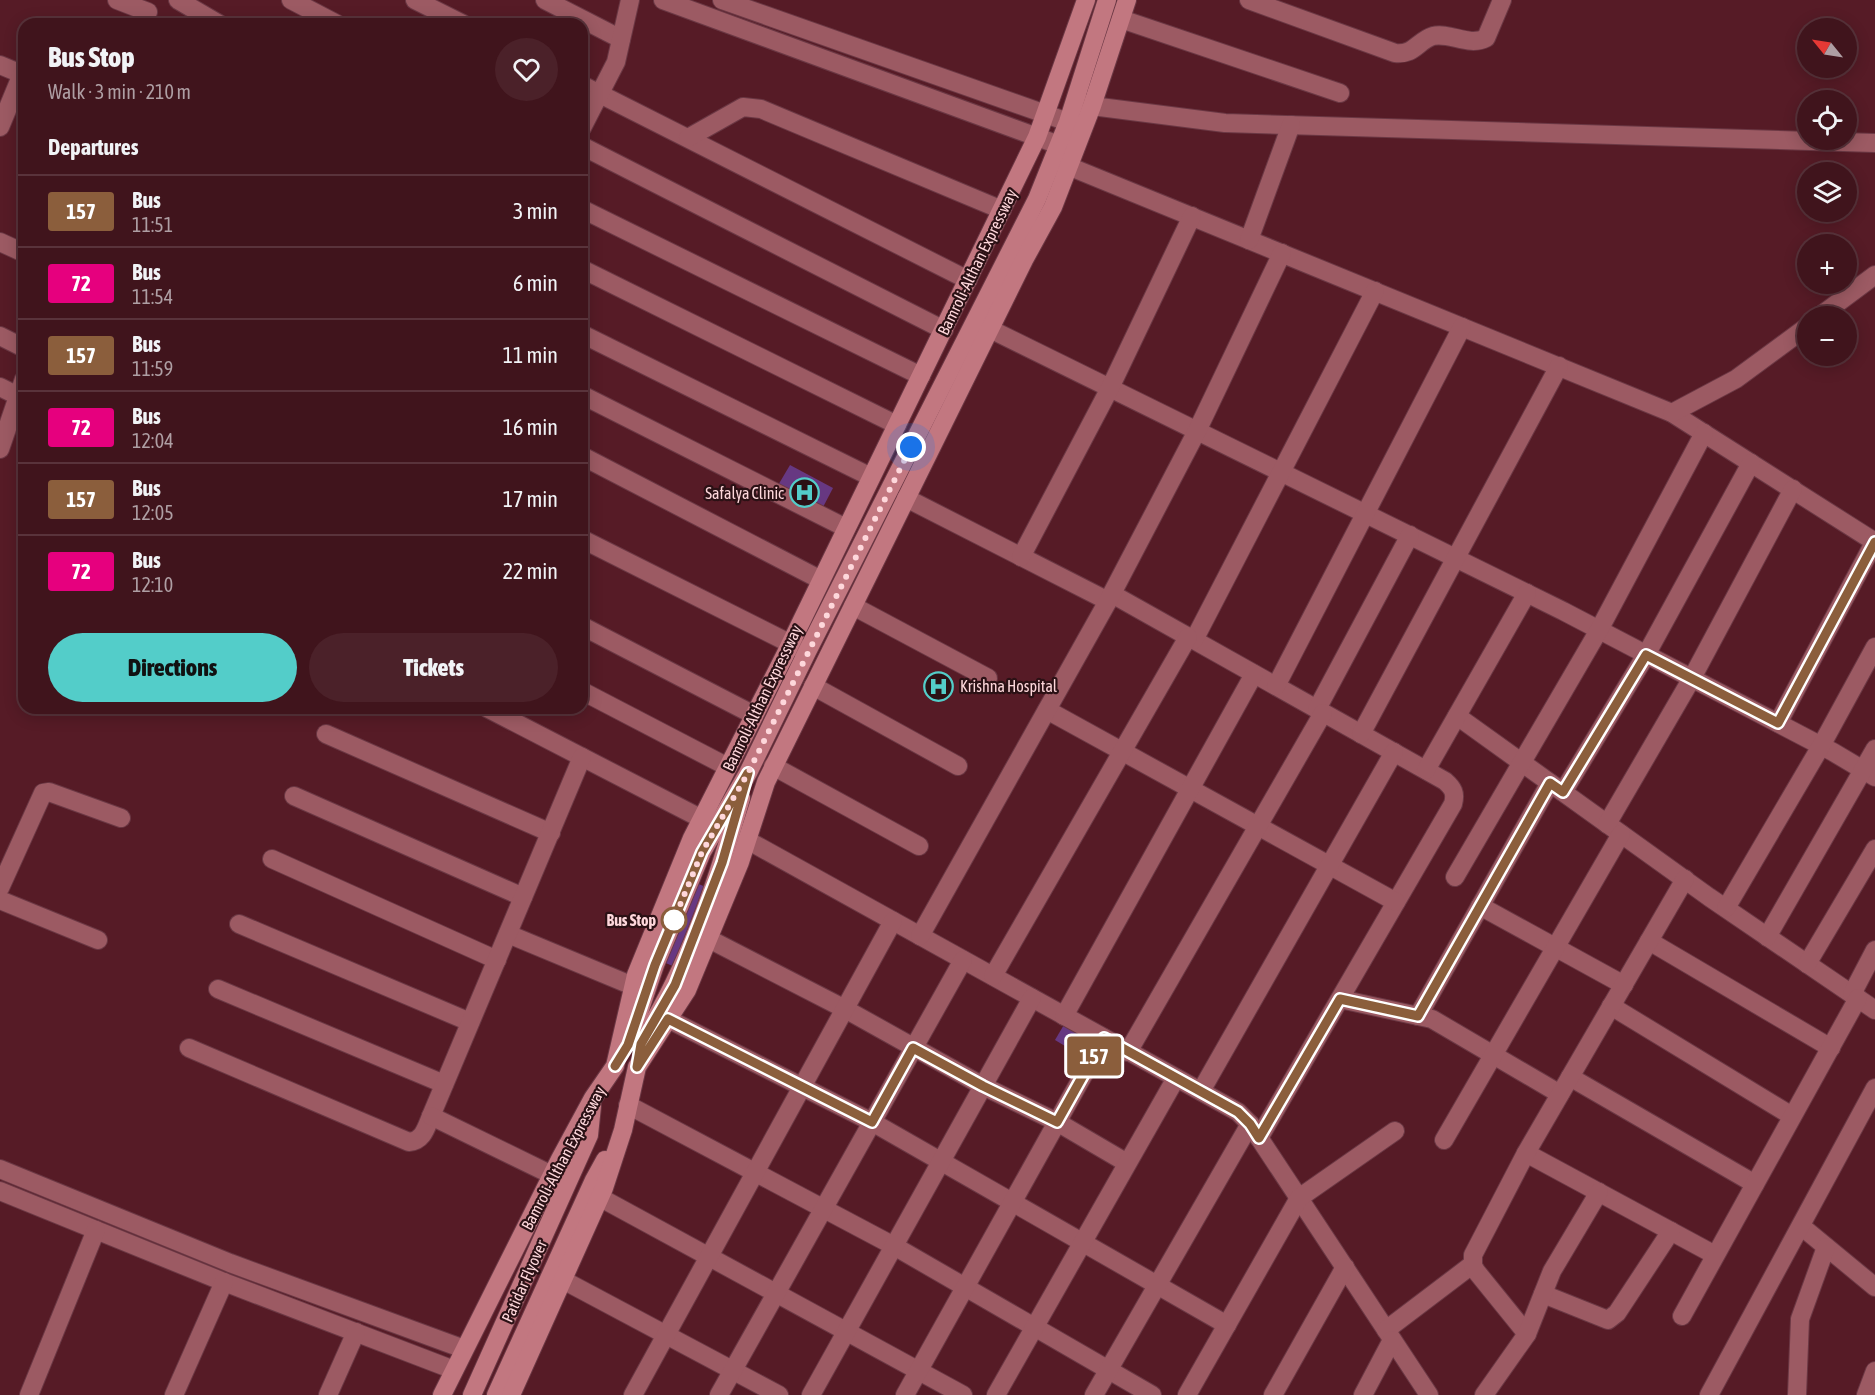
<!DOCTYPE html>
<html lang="en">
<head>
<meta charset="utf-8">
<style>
	:root { --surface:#40141c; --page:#4b2129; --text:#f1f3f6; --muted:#ae9ea3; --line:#59333b; --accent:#53cdc9 }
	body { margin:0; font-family:"Asap Condensed",sans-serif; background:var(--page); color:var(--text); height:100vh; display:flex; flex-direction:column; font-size:22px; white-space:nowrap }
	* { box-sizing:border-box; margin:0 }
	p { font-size:20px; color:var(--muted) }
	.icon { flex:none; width:33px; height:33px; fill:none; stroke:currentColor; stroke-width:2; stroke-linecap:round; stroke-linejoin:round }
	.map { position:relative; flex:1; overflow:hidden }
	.side { position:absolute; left:18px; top:18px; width:570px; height:696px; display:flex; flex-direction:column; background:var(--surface); border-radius:18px; box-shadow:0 3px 15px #0003,0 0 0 2px var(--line) }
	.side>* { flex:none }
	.badge { padding:0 12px; border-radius:4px; font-size:21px; line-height:39px }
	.needle { width:39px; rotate:300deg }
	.fabs { position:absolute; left:1797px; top:18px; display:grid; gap:12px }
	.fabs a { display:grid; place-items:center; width:60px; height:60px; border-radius:50%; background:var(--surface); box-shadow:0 3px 15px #0003,0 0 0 2px var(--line); font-size:30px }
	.you { position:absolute; width:30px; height:30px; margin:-15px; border:4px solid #fff; border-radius:50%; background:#1a73e8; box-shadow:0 0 0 9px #1a73e833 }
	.map>.badge { position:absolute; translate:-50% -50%; box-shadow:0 0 0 3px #fff }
	h2 { padding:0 30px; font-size:22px; line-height:54px }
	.round { display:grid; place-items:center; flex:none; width:63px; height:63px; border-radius:32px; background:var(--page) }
	.headline { display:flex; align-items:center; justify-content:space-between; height:102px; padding:0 30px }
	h1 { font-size:28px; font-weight:800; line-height:45px }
	.primary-button { display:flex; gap:12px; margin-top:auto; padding:12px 30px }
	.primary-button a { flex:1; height:69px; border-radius:36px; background:var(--accent); color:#111; font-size:24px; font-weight:800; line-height:69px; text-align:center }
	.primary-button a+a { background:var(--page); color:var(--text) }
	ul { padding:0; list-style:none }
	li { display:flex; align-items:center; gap:18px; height:72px; padding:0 30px; border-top:2px solid var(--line) }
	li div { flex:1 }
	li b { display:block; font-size:22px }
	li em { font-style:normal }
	li .badge { min-width:66px; font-weight:700; text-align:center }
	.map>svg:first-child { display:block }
	.building { fill:#673882 }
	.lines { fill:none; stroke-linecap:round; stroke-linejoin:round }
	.minor-casing { stroke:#6b3844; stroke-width:20 }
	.major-casing { stroke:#6b3844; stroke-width:20 }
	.minor { stroke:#9c5a63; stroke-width:18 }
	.major { stroke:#c27780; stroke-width:18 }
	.line-casing { stroke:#fff; stroke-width:14 }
	.line { stroke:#8b5e3c; stroke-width:9 }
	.walk { stroke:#fed7db; stroke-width:6; stroke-dasharray:0 10.8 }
	.stop-dot { fill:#fff; stroke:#8b5e3c; stroke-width:3 }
	.labels { text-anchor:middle; stroke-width:4.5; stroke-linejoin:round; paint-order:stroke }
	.street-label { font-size:16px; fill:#fed7db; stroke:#2b1115 }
	.poi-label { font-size:16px; fill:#fed7db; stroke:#2b1115; text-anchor:end }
	.stop-label { font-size:16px; font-weight:bold; fill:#fed7db; stroke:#2b1115; text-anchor:end }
</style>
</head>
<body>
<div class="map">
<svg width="1875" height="1395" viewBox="0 0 1875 1395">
	<rect width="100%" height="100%" fill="#561b26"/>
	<g class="building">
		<path d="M790,465L833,488L821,511L777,487Z"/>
		<path d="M694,882L708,888L675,967L661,961Z"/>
		<path d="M1065,1023L1096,1041L1085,1058L1055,1040Z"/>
	</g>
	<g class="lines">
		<defs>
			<g id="minor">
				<path d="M117,0L148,12"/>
				<path d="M178,0L219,24"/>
				<path d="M291,0L337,24"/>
				<path d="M415,0L463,24"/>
				<path d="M545,0L621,39"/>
				<path d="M663,0L1059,145"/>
				<path d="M722,0L1068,122"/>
				<path d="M1249,0L1395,53C1415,55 1417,41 1433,36C1450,32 1469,47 1486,38L1502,0"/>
				<path d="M1121,19L1340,93"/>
				<path d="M0,65L24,75"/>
				<path d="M582,85L968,280"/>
				<path d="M1078,102L1092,106L1225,123L1875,143"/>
				<path d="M0,127L22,74"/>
				<path d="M582,128L616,62L630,0"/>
				<path d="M688,138L743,107L761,109L1002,210"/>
				<path d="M582,146L944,330"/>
				<path d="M1056,159L1068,166L1672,413L1875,542"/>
				<path d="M582,209L921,376"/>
				<path d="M1249,240L1291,125"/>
				<path d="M0,242L24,253"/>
				<path d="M582,269L897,425"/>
				<path d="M1820,316L1875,275"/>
				<path d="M990,329L1563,611L1833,752L1875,777"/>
				<path d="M582,334L871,477"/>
				<path d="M0,336L24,348"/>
				<path d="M0,387L18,396"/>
				<path d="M582,395L846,528"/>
				<path d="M1672,413L1736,379L1808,326"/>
				<path d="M0,449L24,379"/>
				<path d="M582,456L821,580"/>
				<path d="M906,498L1108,601"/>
				<path d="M582,539L803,650"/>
				<path d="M1021,557L1110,388L1192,216"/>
				<path d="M1112,594L1445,781C1453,788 1456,793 1453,804L1259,1138"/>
				<path d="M853,606L988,678"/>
				<path d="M582,626L754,715"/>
				<path d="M1194,640L1375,291"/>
				<path d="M813,686L958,766"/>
				<path d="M1276,686L1462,327"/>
				<path d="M582,691L728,767"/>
				<path d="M487,708L702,819"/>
				<path d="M1317,709L1410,535"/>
				<path d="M1047,710L1396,902"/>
				<path d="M1457,716L1709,897L1875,1010"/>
				<path d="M1778,723L1875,541"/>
				<path d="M326,734L551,833"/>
				<path d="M1361,734L1559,366"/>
				<path d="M773,766L919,846"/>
				<path d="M1426,770L1527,593"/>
				<path d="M1563,792L1646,655L1751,463"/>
				<path d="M294,796L523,897"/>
				<path d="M1607,824L1692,678L1793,489"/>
				<path d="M747,840L1238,1112L1250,1124L1429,1395"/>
				<path d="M272,859L497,960"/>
				<path d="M1455,877L1599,630L1704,433"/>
				<path d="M0,888L43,793L49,792L121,818"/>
				<path d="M0,900L98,940"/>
				<path d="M1480,906L1624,985"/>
				<path d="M1726,908L1821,746L1875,647"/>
				<path d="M239,924L470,1022"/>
				<path d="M508,934L633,986"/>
				<path d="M920,936L1108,601L1197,431L1282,253"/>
				<path d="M1767,937L1875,749"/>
				<path d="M709,939L845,1009L983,1086L1057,1122L1127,1163"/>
				<path d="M1649,941L1831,1048"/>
				<path d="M1807,964L1875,849"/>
				<path d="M993,976L1188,637"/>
				<path d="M218,989L444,1084"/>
				<path d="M1852,994L1875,950"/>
				<path d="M1340,999L1432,1019L1560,1094"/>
				<path d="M1611,1006L1792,1116"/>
				<path d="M1064,1016L1254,674"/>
				<path d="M1418,1016L1550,783"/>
				<path d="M668,1019L872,1122L1227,1325"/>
				<path d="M189,1048L409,1142C423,1141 426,1128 431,1116L582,757"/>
				<path d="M1128,1052L1323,713"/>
				<path d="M1570,1077L1755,1184"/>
				<path d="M1201,1091L1394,752"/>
				<path d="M628,1105L894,1246L1152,1395"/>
				<path d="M431,1116L552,1175"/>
				<path d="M1444,1140L1621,834"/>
				<path d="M1526,1153L1715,1255"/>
				<path d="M0,1169L230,1263L464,1349"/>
				<path d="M0,1191L224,1282L454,1370"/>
				<path d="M601,1198L963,1395"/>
				<path d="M1801,1226L1875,1287"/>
				<path d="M563,1280L779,1395"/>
				<path d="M1543,1294L1608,1320L1617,1313L1671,1231"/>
				<path d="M1682,1316L1858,998"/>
				<path d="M1386,1330L1473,1264"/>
				<path d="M1527,1334L1476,1271L1473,1266V1255L1526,1153L1685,879"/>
				<path d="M29,1395L96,1230"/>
				<path d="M174,1395L224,1282"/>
				<path d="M328,1395L356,1332"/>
				<path d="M633,1395L893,921"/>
				<path d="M719,1395L963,960"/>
				<path d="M811,1395L1032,998"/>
				<path d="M905,1395L1104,1038"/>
				<path d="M996,1395L1176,1078"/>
				<path d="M1094,1395L1250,1124"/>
				<path d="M1187,1395L1299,1198L1395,1131"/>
				<path d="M1273,1395L1345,1267"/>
				<path d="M1363,1395L1392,1340"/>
				<path d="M1484,1395L1527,1334L1552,1271L1599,1192"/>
				<path d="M1709,1395L1875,1088"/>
				<path d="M1797,1395L1800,1319L1826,1247"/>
				<path d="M1866,1395L1875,1371"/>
			</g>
			<g id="major">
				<path d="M654,1021C694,952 719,875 741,798"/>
				<path d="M634,1027L655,965L702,852L748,773L807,652L1037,199L1068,122L1107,0"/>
				<path d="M442,1395L560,1159L593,1098L615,1066L636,975L692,838L785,655L1037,137L1086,0"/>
				<path d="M472,1395L589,1135L592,1106"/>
				<path d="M496,1395L594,1180L605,1160"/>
				<path d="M511,1395L604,1188L623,1130L637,1067L687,990L740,862L766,782L1024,260L1053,207L1092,106L1127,0"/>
			</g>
		</defs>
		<use href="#minor" class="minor-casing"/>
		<use href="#major" class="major-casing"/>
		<use href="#minor" class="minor"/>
		<use href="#major" class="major"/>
	</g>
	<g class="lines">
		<defs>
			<path id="line" d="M615,1066L628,1045L655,965L702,852L748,773L722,863L675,985L641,1044L637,1067L668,1019L872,1122L913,1048L983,1086L1057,1122L1104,1038L1238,1112L1250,1124L1259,1138L1340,999L1418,1016L1550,783L1563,792L1646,655L1778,723L1875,542"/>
		</defs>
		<use href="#line" class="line-casing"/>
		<use href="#line" class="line"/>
		<path class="walk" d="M674,920L671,927L702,852L748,773L911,447"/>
	</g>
	<defs>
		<symbol id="hospital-ring" viewBox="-11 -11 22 22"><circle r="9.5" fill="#2b1115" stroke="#53cdc9" stroke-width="1.5"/><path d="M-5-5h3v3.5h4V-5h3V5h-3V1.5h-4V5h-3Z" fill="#53cdc9"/></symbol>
	</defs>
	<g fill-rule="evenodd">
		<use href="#hospital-ring" x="788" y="476" width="33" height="33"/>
		<use href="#hospital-ring" x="922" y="670" width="33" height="33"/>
	</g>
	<circle class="stop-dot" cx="674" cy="920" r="12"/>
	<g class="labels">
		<g class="street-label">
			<text transform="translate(977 262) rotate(-64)" y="6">Bamroli-Althan Expressway</text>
			<text transform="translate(762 698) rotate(-64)" y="6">Bamroli-Althan Expressway</text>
			<text transform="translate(563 1158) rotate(-62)" y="6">Bamroli-Althan Expressway</text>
			<text transform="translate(524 1281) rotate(-66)" y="6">Patidar Flyover</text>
		</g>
		<g class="poi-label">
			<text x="784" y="499">Safalya Clinic</text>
			<text x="960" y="692" text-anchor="start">Krishna Hospital</text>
		</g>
		<g class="stop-label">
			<text x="656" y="926">Bus Stop</text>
		</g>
	</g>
</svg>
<div class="fabs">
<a><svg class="needle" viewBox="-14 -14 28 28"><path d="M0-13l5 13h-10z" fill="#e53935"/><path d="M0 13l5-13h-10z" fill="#ae9ea3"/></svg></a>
<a><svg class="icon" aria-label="locate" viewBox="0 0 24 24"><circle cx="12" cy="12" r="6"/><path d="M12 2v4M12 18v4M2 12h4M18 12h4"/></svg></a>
<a><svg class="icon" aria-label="layers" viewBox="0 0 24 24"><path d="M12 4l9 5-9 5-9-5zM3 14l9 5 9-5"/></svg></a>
<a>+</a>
<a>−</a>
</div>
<div class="you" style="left:911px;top:447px"></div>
<b class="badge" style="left:1094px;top:1056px;background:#8b5e3c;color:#fff">157</b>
<section class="side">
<div class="headline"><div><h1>Bus Stop</h1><p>Walk · 3 min · 210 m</p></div><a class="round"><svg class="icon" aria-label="heart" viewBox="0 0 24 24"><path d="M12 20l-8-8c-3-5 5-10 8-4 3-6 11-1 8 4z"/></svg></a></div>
<h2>Departures</h2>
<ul>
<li><span class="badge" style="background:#8b5e3c;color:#fff">157</span><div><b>Bus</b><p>11:51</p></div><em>3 min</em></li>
<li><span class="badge" style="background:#e6007e;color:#fff">72</span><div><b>Bus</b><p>11:54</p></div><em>6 min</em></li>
<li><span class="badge" style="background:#8b5e3c;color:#fff">157</span><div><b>Bus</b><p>11:59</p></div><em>11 min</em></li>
<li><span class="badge" style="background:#e6007e;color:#fff">72</span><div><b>Bus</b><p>12:04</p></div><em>16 min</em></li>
<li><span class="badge" style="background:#8b5e3c;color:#fff">157</span><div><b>Bus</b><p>12:05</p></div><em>17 min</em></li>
<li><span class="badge" style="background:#e6007e;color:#fff">72</span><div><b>Bus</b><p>12:10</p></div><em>22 min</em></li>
</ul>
<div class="primary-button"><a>Directions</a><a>Tickets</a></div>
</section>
</div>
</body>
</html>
